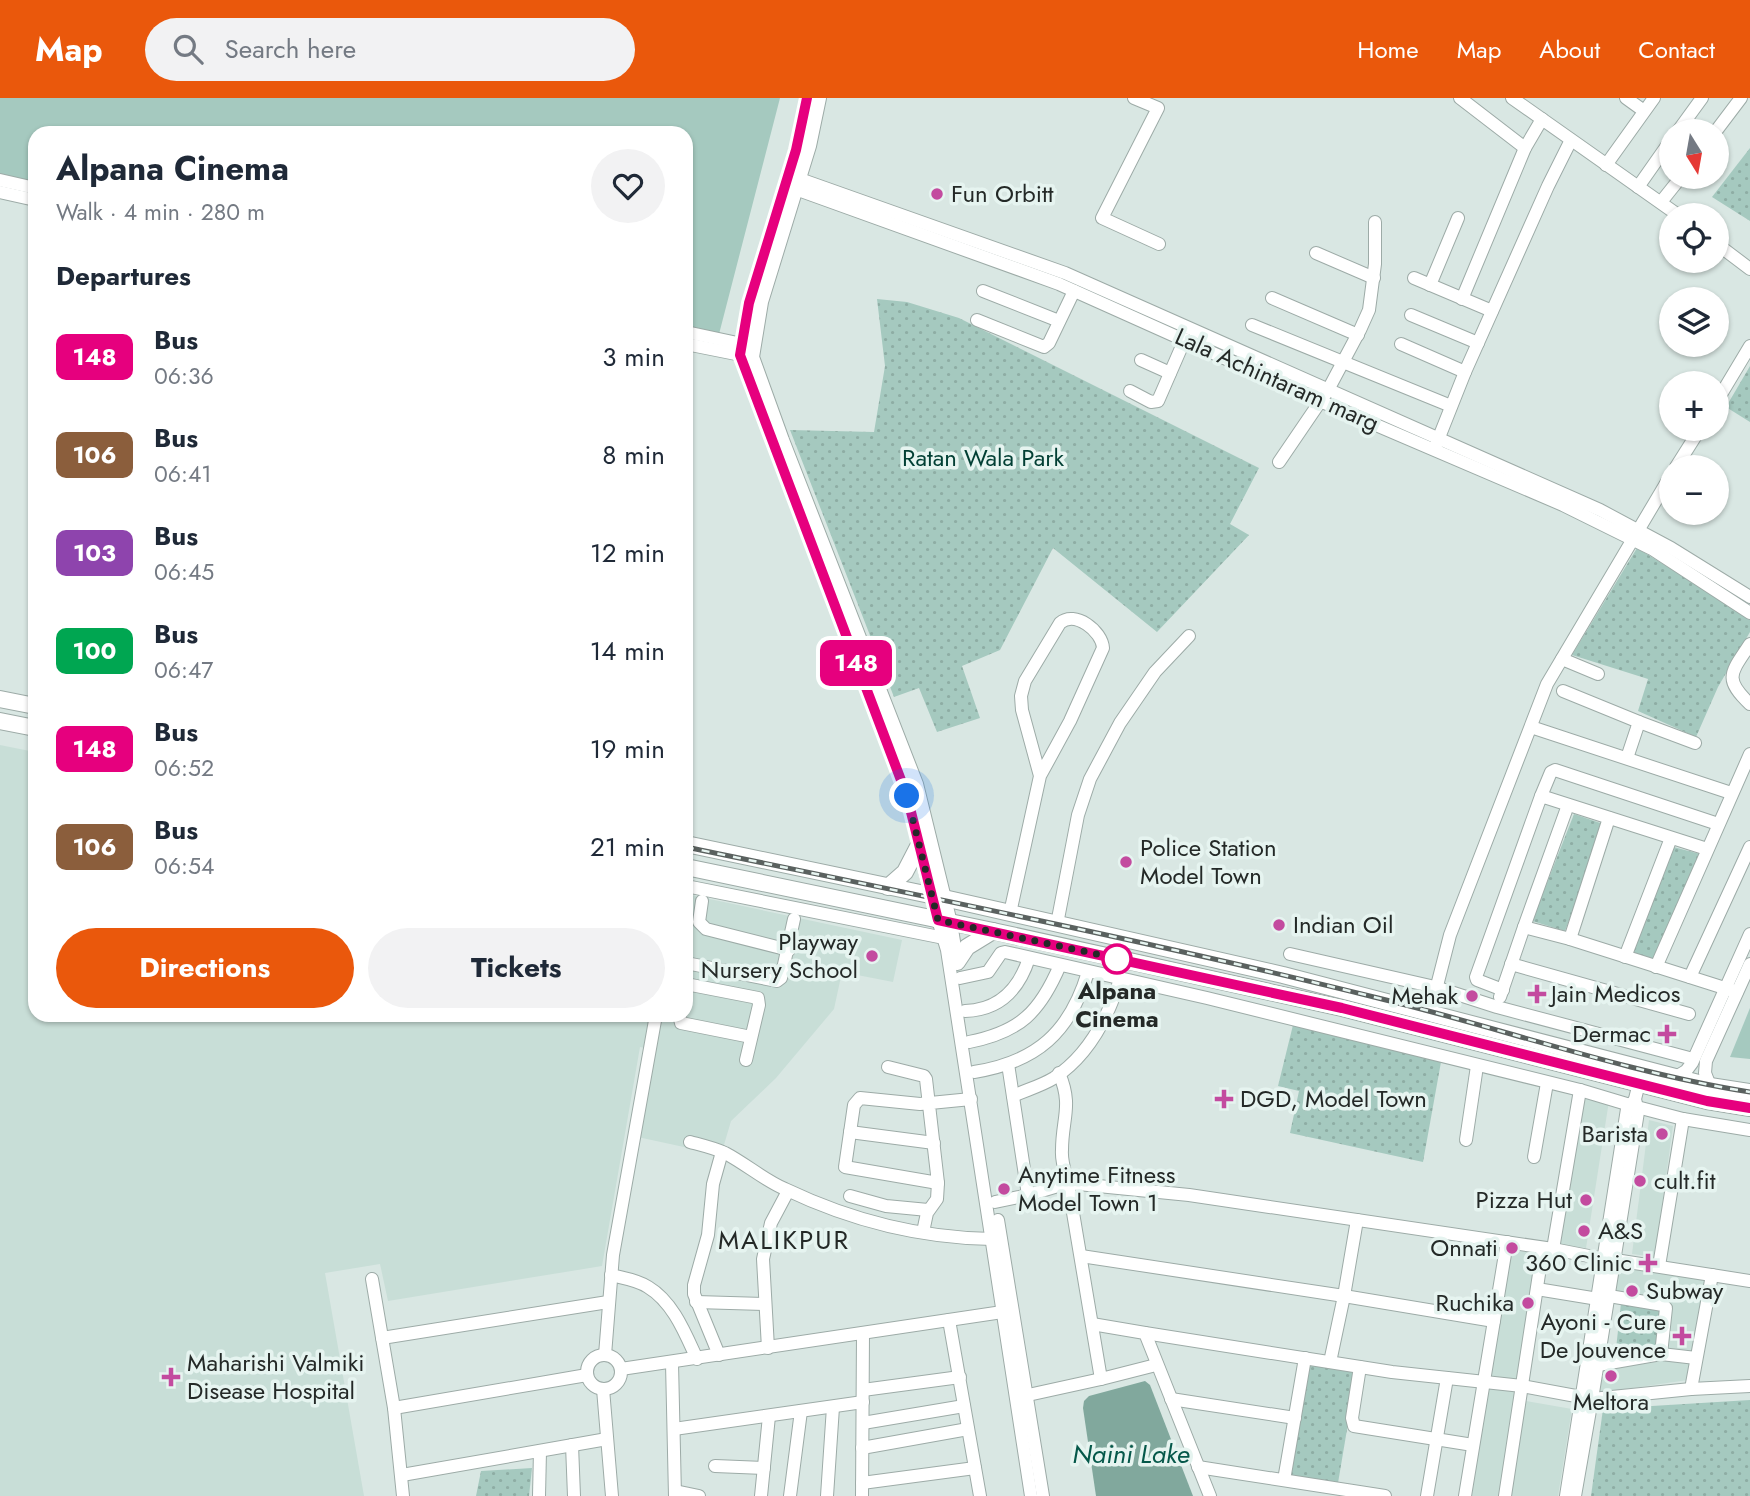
<!DOCTYPE html>
<html lang="en">
<head>
<meta charset="utf-8">
<style>
	:root { --surface:#fff; --page:#f2f2f3; --text:#1f2937; --muted:#747a83; --accent:#ea580c }
	body { margin:0; font-family:Jost,sans-serif; background:var(--page); color:var(--text); height:100vh; display:flex; flex-direction:column; font-size:26px; white-space:nowrap }
	* { box-sizing:border-box; margin:0 }
	p { font-size:23px; color:var(--muted) }
	.icon { flex:none; width:38px; height:38px; fill:none; stroke:currentColor; stroke-width:2; stroke-linecap:round; stroke-linejoin:round }
	.map { position:relative; flex:1; overflow:hidden }
	.details { position:absolute; left:28px; top:28px; width:665px; height:896px; display:flex; flex-direction:column; background:var(--surface); border-radius:21px; box-shadow:0 2px 5px #0004 }
	.details>* { flex:none }
	.badge { padding:0 14px; border-radius:10px; font-size:24px; line-height:46px }
	.needle { width:46px; rotate:169deg }
	.fabs { position:absolute; left:1659px; top:21px; display:grid; gap:14px }
	.fabs a { display:grid; place-items:center; width:70px; height:70px; border-radius:50%; background:var(--surface); box-shadow:0 2px 5px #0004; font-size:35px }
	.you { position:absolute; width:35px; height:35px; margin:-18px; border:5px solid #fff; border-radius:50%; background:#1a73e8; box-shadow:0 0 0 10px #1a73e833 }
	.map>.badge { position:absolute; translate:-50% -50%; box-shadow:0 0 0 4px #fff }
	h2 { padding:0 28px; font-size:26px; line-height:63px }
	.round { display:grid; place-items:center; flex:none; width:74px; height:74px; border-radius:37px; background:var(--page) }
	.head { display:flex; align-items:center; justify-content:space-between; height:119px; padding:0 28px }
	h1 { font-size:33px; font-weight:700; line-height:52px }
	.button { display:flex; gap:14px; margin-top:auto; padding:14px 28px }
	.button a { flex:1; height:80px; border-radius:42px; background:var(--accent); color:#fff; font-size:28px; font-weight:700; line-height:80px; text-align:center }
	.button a+a { background:var(--page); color:var(--text) }
	ul { padding:0; list-style:none }
	li { display:flex; align-items:center; gap:21px; height:98px; padding:0 28px }
	li div { flex:1 }
	li b { display:block; font-size:26px }
	li em { font-style:normal }
	li .badge { min-width:77px; font-weight:700; text-align:center }
	header { display:flex; align-items:center; gap:42px; box-sizing:border-box; height:98px; padding:0 35px; background:var(--accent); color:#fff }
	header strong { font-size:33px }
	nav { display:flex; gap:38px; margin-inline-start:auto; font-size:24px }
	.search { width:490px; height:63px; background:var(--page); display:flex; align-items:center; gap:18px; box-sizing:border-box; padding:0 24px; border-radius:38px; color:var(--muted); font-size:26px }
	.map>svg:first-child { display:block }
	.built { fill:#c8ded7 }
	.grass { fill:#a5c9bf }
	.park { fill:url(#park-dots) }
	.water { fill:#81a89d }
	.lines { fill:none; stroke-linecap:round; stroke-linejoin:round }
	.minor-casing { stroke:#9daba7; stroke-width:14 }
	.major-casing { stroke:#9daba7; stroke-width:18 }
	.minor { stroke:#fff; stroke-width:12 }
	.major { stroke:#fff; stroke-width:16 }
	.rail-casing { stroke:#5a615f; stroke-width:5 }
	.rail { stroke:#e6f4f0; stroke-width:2.5; stroke-dasharray:8; stroke-linecap:butt }
	.line-casing { stroke:#fff; stroke-width:16 }
	.line { stroke:#e6007e; stroke-width:10 }
	.walk { stroke:#242927; stroke-width:7; stroke-dasharray:0 12.6 }
	.poi-dot { fill:#c34b9f; stroke:#e6f4f0; stroke-width:2.5 }
	.stop-dot { fill:#fff; stroke:#e6007e; stroke-width:3.5 }
	.labels { text-anchor:middle; stroke-width:7; stroke-linejoin:round; paint-order:stroke }
	.poi-label { font-size:24px; fill:#242927; stroke:#e6f4f0; text-anchor:start }
	.street-label { font-size:24px; fill:#242927; stroke:#e6f4f0 }
	.park-label { font-size:24px; fill:#023f34; stroke:#e6f4f0 }
	.stop-label { font-size:24px; font-weight:bold; fill:#242927; stroke:#e6f4f0 }
	.neighbourhood-label { font-size:26px; letter-spacing:2px; fill:#242927; stroke:#e6f4f0 }
	.water-label { font-size:26px; font-style:italic; fill:#05584a; stroke:#e6f4f0 }
</style>
</head>
<body>
<header>
<strong>Map</strong>
<div class="search"><svg class="icon" aria-label="search" viewBox="0 0 24 24"><circle cx="10" cy="10" r="6"/><path d="M15 15l6 6"/></svg>Search here</div>
<nav><a>Home</a><a>Map</a><a>About</a><a>Contact</a></nav>
</header>
<div class="map">
<svg width="1750" height="1398" viewBox="0 0 1750 1398">
	<defs>
		<pattern id="park-dots" width="8" height="8" patternUnits="userSpaceOnUse" patternTransform="scale(1.75)"><rect width="8" height="8" fill="#a5c9bf"/><path d="M2 2h.1M6 6h.1" fill="none" stroke="#8eada4" stroke-width="1.8" stroke-linecap="round"/></pattern>
	</defs>
	<rect width="100%" height="100%" fill="#d9e7e3"/>
	<g class="built">
		<path d="M0,647L35,654V917H686V796L902,842L893,884L842,874L834,911L776,980L731,1023L721,1057L633,1038L650,951L640,949L602,1168L388,1203L380,1166L325,1175L364,1398H0Z"/>
		<path d="M1581,996L1609,1003L1586,1150L1556,1146Z"/>
		<path d="M1649,1022L1673,1028L1655,1159L1632,1156Z"/>
		<path d="M1510,1152L1540,1156L1519,1287L1490,1283Z"/>
		<path d="M1618,1166L1709,1180L1688,1282L1598,1295L1601,1267L1662,1256L1670,1204L1611,1198Z"/>
		<path d="M1487,1288L1517,1292L1501,1398H1472Z"/>
		<path d="M1526,1303L1572,1311L1558,1398H1510Z"/>
	</g>
	<g class="grass">
		<path d="M0,0H780L718,240L686,233V35H35V87L0,79Z"/>
		<path d="M1750,910V961L1730,959Z"/>
	</g>
	<g class="park">
		<path d="M1750,50V123L1712,99Z"/>
		<path d="M877,201L907,204L959,220L1259,370L1230,426L1249,437L1157,534L1053,450L1000,552L962,568L980,620L937,634L919,590L894,599L790,332L874,334L885,268Z"/>
		<path d="M1750,268V324L1726,309Z"/>
		<path d="M1637,450L1750,520V534L1718,589L1696,639L1638,613L1648,581L1572,557Z"/>
		<path d="M1574,716L1606,727L1565,833L1532,823Z"/>
		<path d="M1666,747L1700,756L1652,863L1625,852Z"/>
		<path d="M1293,927L1441,964L1423,1064L1290,1035L1299,993L1278,988Z"/>
		<path d="M1621,1205L1662,1213L1657,1255L1615,1260Z"/>
		<path d="M1307,1264L1357,1272L1338,1385L1288,1377Z"/>
		<path d="M1750,1302V1398H1591L1603,1311Z"/>
		<path d="M532,1370L529,1398H476L481,1373Z"/>
	</g>
	<path class="water" d="M1145,1283L1150,1287L1193,1398H1096L1083,1310L1084,1303L1089,1298Z"/>
	<g class="lines">
		<defs>
			<g id="minor">
				<path d="M807,0L796,52L749,205L740,257L907,698L931,798L947,852L1031,1398"/>
				<path d="M820,0L810,48L762,204L753,259L783,342L917,686L951,825L957,862"/>
				<path d="M1134,0L1158,10L1102,120L1159,146"/>
				<path d="M1460,0L1525,50"/>
				<path d="M1512,0L1678,117"/>
				<path d="M1626,0L1644,13"/>
				<path d="M1678,33L1702,0"/>
				<path d="M1716,33L1741,0"/>
				<path d="M1606,67L1654,0"/>
				<path d="M794,79L1065,175L1600,412L1671,450L1750,499"/>
				<path d="M0,82L35,90"/>
				<path d="M790,89L1059,186L1320,303L1563,407L1652,451L1750,515"/>
				<path d="M1638,89L1671,42"/>
				<path d="M0,94L35,102"/>
				<path d="M1661,104L1681,79"/>
				<path d="M1717,146L1750,171"/>
				<path d="M1316,155L1374,180"/>
				<path d="M1414,180L1492,213"/>
				<path d="M1430,187L1458,120"/>
				<path d="M983,193L1059,223"/>
				<path d="M1272,200L1358,237"/>
				<path d="M1462,201L1525,50L1542,21"/>
				<path d="M1411,217L1478,245"/>
				<path d="M977,222L1044,249L1049,245L1074,193"/>
				<path d="M1252,227L1451,308"/>
				<path d="M686,234L747,247"/>
				<path d="M686,246L746,258"/>
				<path d="M1401,246L1465,274"/>
				<path d="M1141,262L1170,275"/>
				<path d="M1130,293L1151,304L1158,303L1185,241"/>
				<path d="M1717,303L1750,248"/>
				<path d="M1436,347L1465,274L1548,88L1571,42"/>
				<path d="M1279,364L1328,292L1360,232L1369,212L1375,166V124"/>
				<path d="M1676,369L1700,331"/>
				<path d="M1750,546C1732,574 1722,580 1750,606"/>
				<path d="M1562,561L1598,576"/>
				<path d="M1563,593L1639,624L1627,660"/>
				<path d="M1639,624L1695,645"/>
				<path d="M1531,629L1731,695"/>
				<path d="M1541,698L1551,674L1555,672L1718,726"/>
				<path d="M686,788L944,840"/>
				<path d="M702,803L699,824L706,831L789,852"/>
				<path d="M1010,815L1040,678L1022,612L1021,598L1025,583L1060,525C1075,512 1102,533 1103,550L1070,623L1040,678"/>
				<path d="M1057,826L1078,717L1090,681L1120,625L1155,574L1189,538"/>
				<path d="M1524,829L1568,707"/>
				<path d="M1570,841L1609,720"/>
				<path d="M1290,856L1435,889L1497,909L1693,961"/>
				<path d="M1625,859L1671,740"/>
				<path d="M686,865L777,883L781,880L794,821"/>
				<path d="M1511,866L1689,916"/>
				<path d="M1656,869L1750,656"/>
				<path d="M1690,879L1750,749"/>
				<path d="M960,880L988,874L1001,855L1005,854L1207,900L1580,992L1630,1007"/>
				<path d="M686,886L758,900L759,907L746,962"/>
				<path d="M1503,892L1477,882L1476,879L1541,698L1707,751"/>
				<path d="M1500,899L1524,829L1570,841L1737,894"/>
				<path d="M965,913C1000,912 1019,891 1029,860"/>
				<path d="M1430,915L1450,837L1547,586L1671,377"/>
				<path d="M679,917L681,925L751,939"/>
				<path d="M969,944C1020,934 1040,914 1060,867"/>
				<path d="M1008,966L1028,1097"/>
				<path d="M888,969L924,978L926,981L938,1085L845,1069L854,1007L860,1000L920,1006L971,1001"/>
				<path d="M974,974C1037,964 1070,934 1088,874"/>
				<path d="M1059,975C1073,1008 1062,1020 1062,1052C1061,1063 1065,1074 1068,1085L1101,1281L1156,1267"/>
				<path d="M1676,979L1686,973L1692,965L1750,836"/>
				<path d="M1710,988L1705,975L1706,963L1750,866"/>
				<path d="M1013,998C1026,992 1041,988 1054,980C1089,957 1108,920 1120,881"/>
				<path d="M1637,1009L1683,1021L1750,1032"/>
				<path d="M850,1034L934,1045"/>
				<path d="M1466,1042L1477,968"/>
				<path d="M690,1044C701,1047 714,1050 725,1055C746,1066 764,1082 785,1091C850,1122 920,1140 992,1141"/>
				<path d="M1534,1059L1547,985"/>
				<path d="M850,1098L886,1108L928,1112"/>
				<path d="M995,1104L1028,1097L1068,1085L1189,1097L1553,1151L1604,1161"/>
				<path d="M998,1122L1043,1398"/>
				<path d="M923,1134L927,1115L937,1101L938,1085"/>
				<path d="M1553,1151L1580,992"/>
				<path d="M1081,1158L1344,1198L1357,1122"/>
				<path d="M1615,1162L1750,1183"/>
				<path d="M1659,1168L1683,1021"/>
				<path d="M611,1177C623,1180 638,1182 648,1189C673,1204 685,1235 697,1261"/>
				<path d="M372,1181L394,1310L403,1398"/>
				<path d="M1537,1191L1598,1201"/>
				<path d="M1609,1198L1663,1207L1666,1210L1661,1256"/>
				<path d="M696,1204L764,1206"/>
				<path d="M949,1222L980,1398"/>
				<path d="M1092,1226L1145,1235L1210,1398"/>
				<path d="M1145,1235L1392,1274L1522,1288L1592,1301L1691,1291L1750,1288"/>
				<path d="M382,1240L608,1204"/>
				<path d="M768,1250L763,1161L771,1125L788,1093"/>
				<path d="M605,1257L613,1157L656,917"/>
				<path d="M719,1257L694,1196V1187L708,1137L713,1086L722,1054"/>
				<circle cx="604" cy="1274" r="17"/>
				<path d="M1330,1264L1344,1198L1494,1223"/>
				<path d="M672,1265L675,1398"/>
				<path d="M1598,1267L1661,1256L1696,1260"/>
				<path d="M1360,1269L1352,1320L1354,1328L1473,1347"/>
				<path d="M621,1271L1009,1213"/>
				<path d="M603,1291L612,1398"/>
				<path d="M1691,1291L1712,1177"/>
				<path d="M863,1292L960,1279"/>
				<path d="M1019,1299L1101,1281"/>
				<path d="M1171,1301L1295,1320"/>
				<path d="M394,1310L587,1277"/>
				<path d="M863,1325L964,1308"/>
				<path d="M674,1331L863,1304"/>
				<path d="M572,1347L574,1398"/>
				<path d="M862,1350L968,1331"/>
				<path d="M715,1368L764,1370"/>
				<path d="M1198,1369L1385,1398"/>
				<path d="M402,1377L607,1341"/>
				<path d="M1284,1382L1305,1260"/>
				<path d="M862,1385L975,1370"/>
				<path d="M675,1393L699,1398"/>
				<path d="M539,1398L540,1353"/>
				<path d="M761,1398L769,1318"/>
				<path d="M790,1398L801,1313"/>
				<path d="M827,1398L833,1309"/>
				<path d="M862,1398L863,1235"/>
				<path d="M1427,1398L1447,1280"/>
				<path d="M1465,1398L1507,1144"/>
				<path d="M1505,1398L1543,1150"/>
				<path d="M1566,1398L1627,1011L1633,1004"/>
				<path d="M1575,1398L1592,1301L1638,1014L1635,1001L1641,977"/>
			</g>
			<g id="major">
				<path d="M0,601L35,608"/>
				<path d="M0,623L35,630"/>
				<path d="M686,746L944,800L1283,877L1710,988L1750,994"/>
				<path d="M686,769L993,833L1342,910L1707,1003L1750,1010"/>
				<path d="M888,789L905,774L919,747"/>
				<path d="M957,864L967,849L993,833"/>
			</g>
		</defs>
		<use href="#minor" class="minor-casing"/>
		<use href="#major" class="major-casing"/>
		<use href="#minor" class="minor"/>
		<use href="#major" class="major"/>
		<defs>
			<path id="rail" d="M686,749C917,797 1149,843 1378,900C1502,930 1623,974 1750,994"/>
		</defs>
		<use href="#rail" class="rail-casing"/>
		<use href="#rail" class="rail"/>
	</g>
	<g class="lines">
		<defs>
			<path id="line" d="M807,0L796,52L749,205L740,257L907,698L938,822L1342,910L1707,1003L1750,1010"/>
		</defs>
		<use href="#line" class="line-casing"/>
		<use href="#line" class="line"/>
		<path class="walk" d="M907,698L938,822L1129,863L1117,861"/>
	</g>
	<g class="poi-dot">
		<circle cx="937" cy="96" r="7"/>
		<circle cx="1126" cy="764" r="7"/>
		<circle cx="1279" cy="827" r="7"/>
		<circle cx="872" cy="858" r="7"/>
		<path d="M1533.5 885.5h7v7h7v7h-7v7h-7v-7h-7v-7h7z"/>
		<circle cx="1472" cy="898" r="7"/>
		<path d="M1663.5 925.5h7v7h7v7h-7v7h-7v-7h-7v-7h7z"/>
		<path d="M1220.5 990.5h7v7h7v7h-7v7h-7v-7h-7v-7h7z"/>
		<circle cx="1662" cy="1036" r="7"/>
		<circle cx="1640" cy="1083" r="7"/>
		<circle cx="1004" cy="1091" r="7"/>
		<circle cx="1586" cy="1102" r="7"/>
		<circle cx="1584" cy="1133" r="7"/>
		<circle cx="1512" cy="1150" r="7"/>
		<path d="M1644.5 1154.5h7v7h7v7h-7v7h-7v-7h-7v-7h7z"/>
		<circle cx="1632" cy="1193" r="7"/>
		<circle cx="1528" cy="1205" r="7"/>
		<path d="M1678.5 1227.5h7v7h7v7h-7v7h-7v-7h-7v-7h7z"/>
		<circle cx="1611" cy="1278" r="7"/>
		<path d="M167.5 1268.5h7v7h7v7h-7v7h-7v-7h-7v-7h7z"/>
	</g>
	<circle class="stop-dot" cx="1117" cy="861" r="14"/>
	<g class="labels">
		<g class="poi-label">
			<text x="951" y="104">Fun Orbitt</text>
			<text x="1140" y="758">Police Station<tspan x="1140" dy="28">Model Town</tspan></text>
			<text x="1293" y="835">Indian Oil</text>
			<text x="858" y="852" text-anchor="end">Playway<tspan x="858" dy="28">Nursery School</tspan></text>
			<text x="1551" y="904">Jain Medicos</text>
			<text x="1458" y="906" text-anchor="end">Mehak</text>
			<text x="1651" y="944" text-anchor="end">Dermac</text>
			<text x="1240" y="1009">DGD, Model Town</text>
			<text x="1648" y="1044" text-anchor="end">Barista</text>
			<text x="1018" y="1085">Anytime Fitness<tspan x="1018" dy="28">Model Town 1</tspan></text>
			<text x="1654" y="1091">cult.fit</text>
			<text x="1572" y="1110" text-anchor="end">Pizza Hut</text>
			<text x="1598" y="1141">A&amp;S</text>
			<text x="1498" y="1158" text-anchor="end">Onnati</text>
			<text x="1632" y="1173" text-anchor="end">360 Clinic</text>
			<text x="1646" y="1201">Subway</text>
			<text x="1514" y="1213" text-anchor="end">Ruchika</text>
			<text x="1666" y="1232" text-anchor="end">Ayoni - Cure<tspan x="1666" dy="28">De Jouvence</tspan></text>
			<text x="187" y="1273">Maharishi Valmiki<tspan x="187" dy="28">Disease Hospital</tspan></text>
			<text x="1611" y="1312" text-anchor="middle">Meltora</text>
		</g>
		<g class="street-label">
			<text transform="translate(1277 282) rotate(24)" y="8">Lala Achintaram marg</text>
		</g>
		<g class="park-label">
			<text x="983" y="368">Ratan Wala Park</text>
		</g>
		<g class="stop-label">
			<text x="1117" y="901">Alpana<tspan x="1117" dy="28">Cinema</tspan></text>
		</g>
		<g class="neighbourhood-label">
			<text x="784" y="1151">MALIKPUR</text>
		</g>
		<g class="water-label">
			<text x="1131" y="1365">Naini Lake</text>
		</g>
	</g>
</svg>
<div class="fabs">
<a><svg class="needle" viewBox="-14 -14 28 28"><path d="M0-13l5 13h-10z" fill="#e53935"/><path d="M0 13l5-13h-10z" fill="#747a83"/></svg></a>
<a><svg class="icon" aria-label="locate" viewBox="0 0 24 24"><circle cx="12" cy="12" r="6"/><path d="M12 2v4M12 18v4M2 12h4M18 12h4"/></svg></a>
<a><svg class="icon" aria-label="layers" viewBox="0 0 24 24"><path d="M12 4l9 5-9 5-9-5zM3 14l9 5 9-5"/></svg></a>
<a>+</a>
<a>−</a>
</div>
<div class="you" style="left:907px;top:698px"></div>
<b class="badge" style="left:856px;top:565px;background:#e6007e;color:#fff">148</b>
<section class="details">
<div class="head"><div><h1>Alpana Cinema</h1><p>Walk · 4 min · 280 m</p></div><a class="round"><svg class="icon" aria-label="heart" viewBox="0 0 24 24"><path d="M12 20l-8-8c-3-5 5-10 8-4 3-6 11-1 8 4z"/></svg></a></div>
<h2>Departures</h2>
<ul>
<li><span class="badge" style="background:#e6007e;color:#fff">148</span><div><b>Bus</b><p>06:36</p></div><em>3 min</em></li>
<li><span class="badge" style="background:#8b5e3c;color:#fff">106</span><div><b>Bus</b><p>06:41</p></div><em>8 min</em></li>
<li><span class="badge" style="background:#8e44ad;color:#fff">103</span><div><b>Bus</b><p>06:45</p></div><em>12 min</em></li>
<li><span class="badge" style="background:#00a651;color:#fff">100</span><div><b>Bus</b><p>06:47</p></div><em>14 min</em></li>
<li><span class="badge" style="background:#e6007e;color:#fff">148</span><div><b>Bus</b><p>06:52</p></div><em>19 min</em></li>
<li><span class="badge" style="background:#8b5e3c;color:#fff">106</span><div><b>Bus</b><p>06:54</p></div><em>21 min</em></li>
</ul>
<div class="button"><a>Directions</a><a>Tickets</a></div>
</section>
</div>
</body>
</html>
